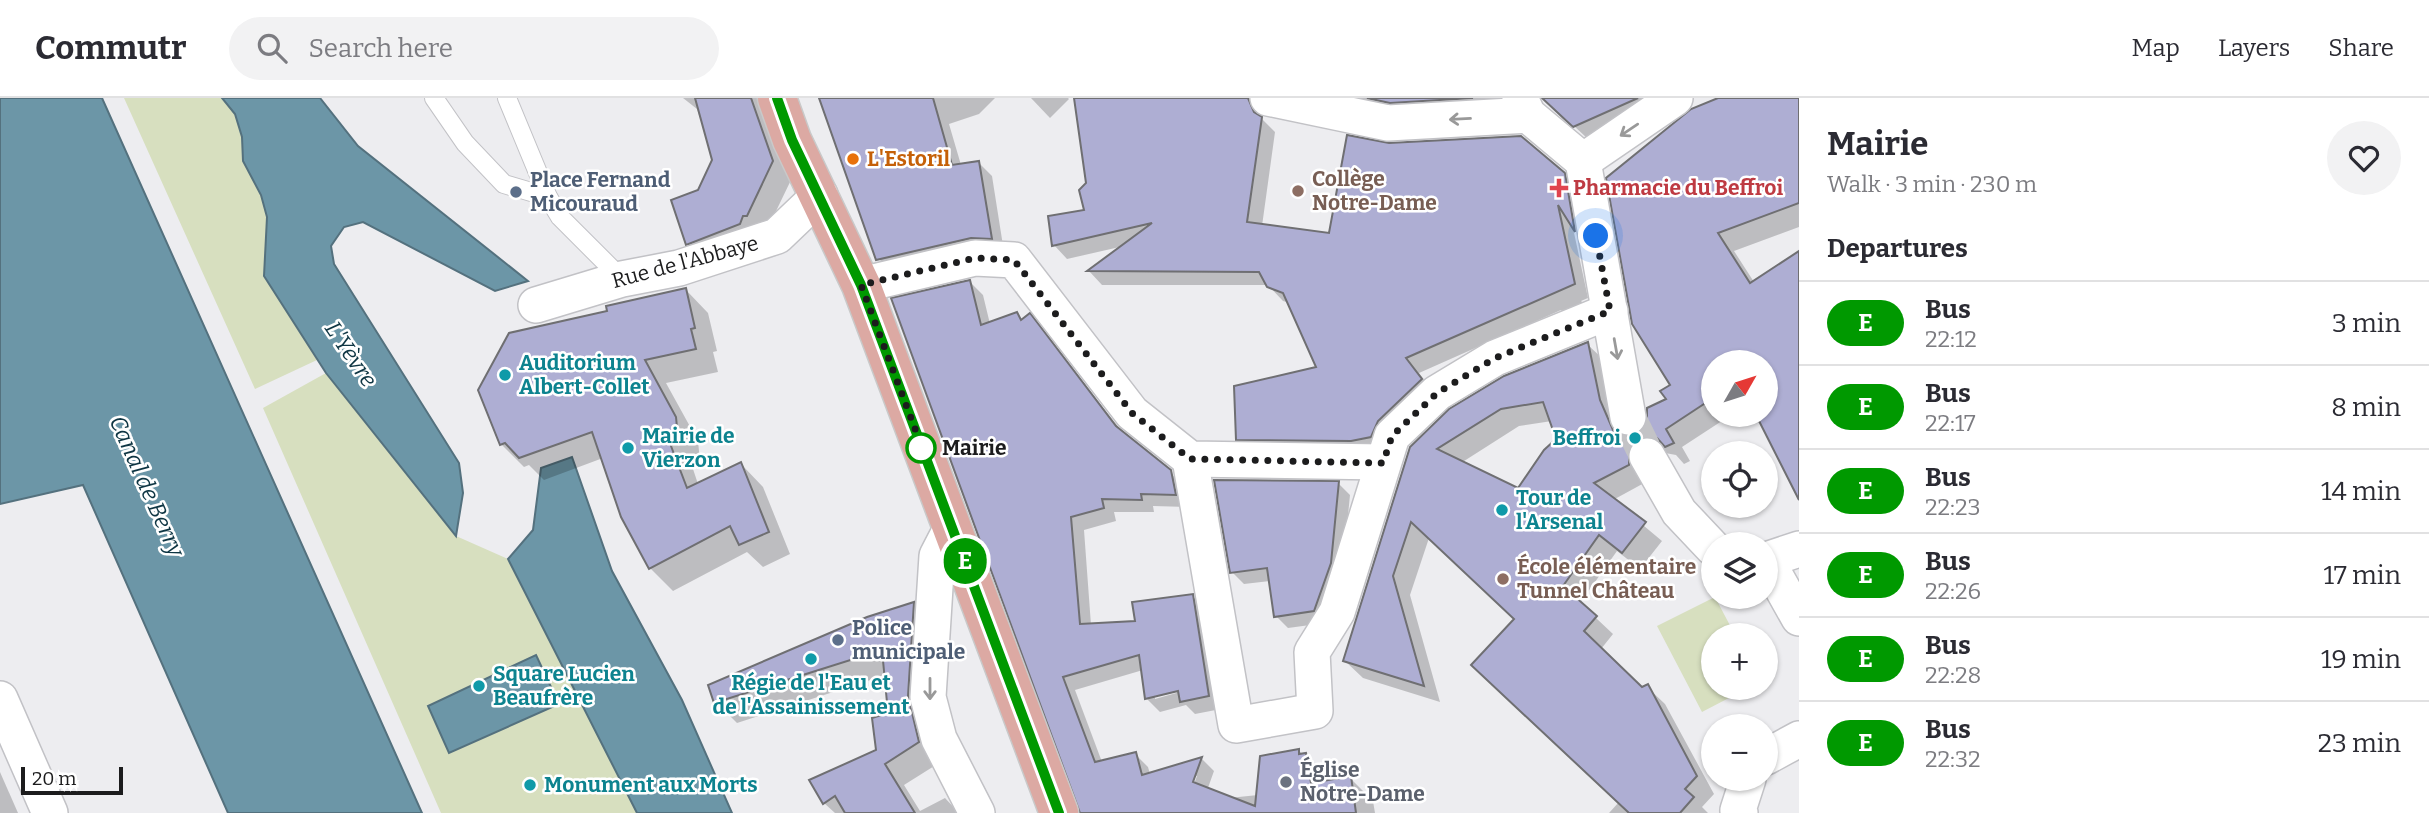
<!DOCTYPE html>
<html lang="en">
<head>
<meta charset="utf-8">
<style>
	:root { --surface:#fff; --page:#f2f2f3; --text:#2b2b33; --muted:#7c7c81; --line:#e1e1e2 }
	body { margin:0; font-family:Bitter,serif; background:var(--page); color:var(--text); height:100vh; display:flex; flex-direction:column; font-size:26px; white-space:nowrap }
	* { box-sizing:border-box; margin:0 }
	p { font-size:23px; color:var(--muted) }
	.icon { flex:none; width:38px; height:38px; fill:none; stroke:currentColor; stroke-width:2; stroke-linecap:round; stroke-linejoin:round }
	.map { position:relative; flex:1; overflow:hidden }
	.panel { display:flex; flex-direction:column; background:var(--surface); width:630px }
	.panel>* { flex:none }
	.badge { padding:0 14px; border-radius:23px; font-size:24px; line-height:46px }
	.needle { width:46px; rotate:51deg }
	.controls { position:absolute; left:1701px; top:252px; display:grid; gap:14px }
	.controls a { display:grid; place-items:center; width:77px; height:77px; border-radius:50%; background:var(--surface); box-shadow:0 2px 5px #0004; font-size:35px }
	.scale { position:absolute; left:21px; bottom:18px; width:102px; box-sizing:border-box; padding-left:7px; border:4px solid #1c1c1d; border-top:0; font-size:19px; line-height:24px; white-space:nowrap; color:#1c1c1d; -webkit-text-stroke:5px #fff; paint-order:stroke }
	.you { position:absolute; width:35px; height:35px; margin:-18px; border:5px solid #fff; border-radius:50%; background:#1a73e8; box-shadow:0 0 0 10px #1a73e833 }
	.map>.badge { position:absolute; translate:-50% -50%; box-shadow:0 0 0 4px #fff }
	h2 { padding:0 28px; font-size:26px; line-height:63px }
	.round { display:grid; place-items:center; flex:none; width:74px; height:74px; border-radius:37px; background:var(--page) }
	.summary { display:flex; align-items:center; justify-content:space-between; height:119px; padding:0 28px }
	h1 { font-size:33px; font-weight:700; line-height:52px }
	ul { padding:0; list-style:none }
	li { display:flex; align-items:center; gap:21px; height:84px; padding:0 28px; border-top:2px solid var(--line) }
	li div { flex:1 }
	li b { display:block; font-size:26px }
	li em { font-style:normal }
	li .badge { min-width:77px; font-weight:700; text-align:center }
	header { display:flex; align-items:center; gap:42px; box-sizing:border-box; height:98px; padding:0 35px; background:var(--surface); border-bottom:2px solid var(--line) }
	header strong { font-size:33px }
	nav { display:flex; gap:38px; margin-inline-start:auto; font-size:24px }
	.search { width:490px; height:63px; background:var(--page); display:flex; align-items:center; gap:18px; box-sizing:border-box; padding:0 24px; border-radius:38px; color:var(--muted); font-size:26px }
	main { display:flex; flex:1; min-height:0 }
	.map>svg:first-child { display:block }
	.green { fill:#d7dfbf }
	.water { fill:#6c96a7; stroke:#54717e; stroke-width:2 }
	.shadow { fill:#0003; fill-rule:evenodd }
	.building { fill:#aeaed3; stroke:#6f6f72; stroke-width:2; fill-rule:evenodd }
	.lines { fill:none; stroke-linecap:round; stroke-linejoin:round }
	.street-tunnel { stroke:#c3c3c6; stroke-width:35; stroke-dasharray:35 18; stroke-linecap:butt }
	.lane-casing { stroke:#c2c2c6; stroke-width:20 }
	.street-casing { stroke:#c2c2c6; stroke-width:38 }
	.primary-casing { stroke:#c9c9c9; stroke-width:41 }
	.lane { stroke:#fff; stroke-width:18 }
	.street { stroke:#fff; stroke-width:35 }
	.primary { stroke:#dca9a3; stroke-width:38 }
	.oneway { stroke:#999 }
	.line-casing { stroke:#fff; stroke-width:16 }
	.line { stroke:#090; stroke-width:10 }
	.walk { stroke:#1c1c1d; stroke-width:7; stroke-dasharray:0 12.6 }
	.food-dot { fill:#e8710a; stroke:#fff; stroke-width:2.5 }
	.health-dot { fill:#e0444e; stroke:#fff; stroke-width:2.5 }
	.education-dot { fill:#8d6e63; stroke:#fff; stroke-width:2.5 }
	.service-dot { fill:#5c6f8a; stroke:#fff; stroke-width:2.5 }
	.culture-dot { fill:#0f9aa8; stroke:#fff; stroke-width:2.5 }
	.stop-dot { fill:#fff; stroke:#090; stroke-width:3.5 }
	.worship-dot { fill:#6b7280; stroke:#fff; stroke-width:2.5 }
	.labels { text-anchor:middle; stroke-width:5; stroke-linejoin:round; paint-order:stroke }
	.food-label { font-size:21px; font-weight:bold; fill:#c56008; stroke:#fff; text-anchor:start }
	.education-label { font-size:21px; font-weight:bold; fill:#785e54; stroke:#fff; text-anchor:start }
	.service-label { font-size:21px; font-weight:bold; fill:#4e5e75; stroke:#fff; text-anchor:start }
	.health-label { font-size:21px; font-weight:bold; fill:#be3a42; stroke:#fff; text-anchor:start }
	.street-label { font-size:21px; fill:#1c1c1d; stroke:#fff }
	.culture-label { font-size:21px; font-weight:bold; fill:#0d838f; stroke:#fff; text-anchor:start }
	.stop-label { font-size:21px; font-weight:bold; fill:#1c1c1d; stroke:#fff; text-anchor:start }
	.worship-label { font-size:21px; font-weight:bold; fill:#5b616d; stroke:#fff; text-anchor:start }
	.water-label { font-size:23px; font-style:italic; fill:#0e3543; stroke:#fff }
</style>
</head>
<body>
<header>
<strong>Commutr</strong>
<div class="search"><svg class="icon" aria-label="search" viewBox="0 0 24 24"><circle cx="10" cy="10" r="6"/><path d="M15 15l6 6"/></svg>Search here</div>
<nav><a>Map</a><a>Layers</a><a>Share</a></nav>
</header>
<main>
<div class="map">
<svg width="1799" height="715" viewBox="0 0 1799 715">
	<rect width="100%" height="100%" fill="#ededf0"/>
	<g class="green">
		<path d="M124,0H222L235,16L242,39L243,63L261,97L267,119L264,178L317,262L255,291Z"/>
		<path d="M326,275L456,438L508,461L637,715H441L263,310Z"/>
		<path d="M1715,499L1735,537H1713V590H1748L1702,614L1657,528Z"/>
	</g>
	<g class="water">
		<path d="M0,0H102L422,715H228L83,387L0,406Z"/>
		<path d="M222,0H320L358,48L528,183L495,193L363,124L344,129L331,148L334,166L459,365L463,395L456,438L326,275L264,178L267,119L261,97L243,63L242,39L235,16Z"/>
		<path d="M572,359L612,473L682,602L732,715H637L508,461L533,432L541,370Z"/>
		<path d="M536,557L559,606L449,655L428,608Z"/>
	</g>
	<g class="shadow">
		<path d="M683,0H763L791,82L765,136L706,164L688,146L699,94L714,62L697,11Z"/>
		<path d="M818,0H995L979,16L949,26L961,67L978,64L992,78L1004,154L893,175L879,161L824,10Z"/>
		<path d="M1031,0H1068L1069,1L1050,20Z"/>
		<path d="M1159,0H1268L1262,21L1275,34L1262,128L1330,137L1563,76L1578,90L1587,144L1573,130L1588,200L1581,203L1590,211L1573,224L1561,212L1419,275L1435,296L1384,352L1251,355L1237,341L1319,271L1290,205L1283,203L1268,187H1102L1089,173L1124,148L1067,161L1054,147L1086,113Z"/>
		<path d="M1318,0H1520L1405,18Z"/>
		<path d="M1544,0H1645L1588,41Z"/>
		<path d="M1725,0H1799V129L1734,153L1754,184L1799,155V397L1758,317H1766V264H1713V317H1731L1682,349L1690,363L1684,366L1676,357L1665,355L1646,384L1613,402L1662,443L1640,471L1617,453L1580,505L1613,536L1601,551L1642,592L1647,589L1665,606L1714,696L1702,709L1708,715H1609L1619,704L1516,521L1429,440L1410,497L1440,604L1363,580L1345,563L1411,350L1587,246L1605,263L1617,321L1625,339L1641,336L1669,302ZM1552,323L1559,341L1518,393L1461,365L1519,328Z"/>
		<path d="M970,184L983,197L990,226L1016,216L1023,222L1030,218L1124,336L1184,387L1188,409L1153,408L1154,414H1114L1116,423L1084,432L1091,527L1137,525L1192,498L1206,511L1221,611L1195,616L1186,607L1160,614L1147,601L1143,572L1075,592L1102,664L1135,656L1148,669L1150,676L1202,661L1214,673L1199,715H1183L1197,678H1193L1179,715H1083ZM1186,589L1187,592L1155,601V597Z"/>
		<path d="M686,192L708,215L717,253L713,254L718,274L666,285L698,343L700,363L693,371L698,386L741,366L763,389L790,456L763,469L747,454L673,493L650,470L603,360L544,382L529,367L524,369L501,346L609,214Z"/>
		<path d="M1338,385L1350,397L1342,478L1325,525L1288,530L1276,518L1270,483L1244,486L1232,474Z"/>
		<path d="M913,506L934,526L939,665L904,687L920,713L945,700L959,715H835L824,705L878,653L890,616L886,577L737,625L716,604Z"/>
		<path d="M1299,653L1328,679L1329,684L1350,680L1373,703L1375,715H1231L1229,700L1258,697Z"/>
		<path d="M0,674L18,715H0Z"/>
	</g>
	<g class="building">
		<path d="M695,0H751L773,63L747,118H743L740,126L686,147L671,102L698,92L712,62Z"/>
		<path d="M819,0H933L952,67L979,63L992,141L971,140L876,162Z"/>
		<path d="M1074,0H1248L1254,14L1262,19L1247,124L1329,135L1347,37L1389,45L1521,38L1565,75L1575,134L1558,107L1575,186L1406,260L1422,281L1378,323L1371,339L1351,343L1236,342L1234,288L1316,269L1283,195L1267,189L1259,174L1087,173L1152,125L1052,148L1048,118L1084,112L1079,92L1086,85Z"/>
		<path d="M1367,0H1473L1390,5Z"/>
		<path d="M1542,0H1638L1573,29Z"/>
		<path d="M1718,0H1799V105L1718,135L1750,185L1799,153V402L1756,317H1766V264H1713V300L1666,331L1674,345L1665,349L1657,340H1638L1629,348V367L1594,385L1646,424L1622,455L1599,437L1563,488L1597,518L1584,533L1642,589L1648,586L1697,678L1685,691L1694,699L1680,715H1629L1471,567L1514,521L1411,424L1393,478L1424,588L1343,563L1410,349L1449,311L1504,278L1588,244L1600,302L1613,332L1622,338L1640,335L1647,325V310L1666,301L1660,293L1670,287L1632,226L1606,80L1691,11ZM1543,304L1556,341L1544,352L1518,390L1437,351L1501,311Z"/>
		<path d="M970,182L981,227L1017,214L1021,222L1030,215L1116,328L1171,372L1176,397L1141,396L1142,402L1102,401L1104,410L1071,419L1080,526L1135,523L1132,504L1193,496L1209,598L1180,604L1178,593L1145,601L1139,557L1063,579L1095,664L1136,654L1142,677L1202,659L1193,684L1255,708L1260,658L1299,651V656L1306,655L1311,685L1351,678L1356,715H1080L891,200Z"/>
		<path d="M686,190L695,230L691,231L696,251L645,262L676,319L678,340L671,348L687,390L741,364L769,434L739,447L730,428L649,471L621,419L592,334L519,360L505,345L500,347L478,292L509,235L607,213L606,208Z"/>
		<path d="M1214,382L1339,383L1331,465L1314,513L1274,519L1267,470L1230,475Z"/>
		<path d="M914,504L908,598L919,644L885,666L915,715H845L835,698L823,706L809,682L876,652L872,620L888,615L882,552L714,605L708,587L867,519Z"/>
	</g>
	<g class="lines">
		<path class="street-tunnel" d="M1628,319L1647,358"/>
		<defs>
			<g id="lane">
				<path d="M434,0L465,45L504,86L548,99"/>
				<path d="M507,0L548,99L560,119L622,181"/>
			</g>
			<g id="street">
				<path d="M1268,0L1388,25L1528,17"/>
				<path d="M1520,0L1528,17L1583,63"/>
				<path d="M1583,63L1628,319"/>
				<path d="M1583,63L1675,0"/>
				<path d="M861,187L975,160L1014,162L1132,315L1190,361L1383,364"/>
				<path d="M536,207L622,181L679,170L777,138L820,97"/>
				<path d="M1647,358L1679,414L1713,450"/>
				<path d="M1190,361L1236,627L1315,613L1312,554L1337,514L1392,338L1437,295L1495,260L1610,213"/>
				<path d="M952,429L937,458L928,599L939,641L977,715"/>
				<path d="M1766,462L1799,451"/>
				<path d="M1767,463L1799,520"/>
				<path d="M0,601L50,715"/>
				<path d="M1766,659L1799,641"/>
				<path d="M1740,715L1738,712L1748,681"/>
			</g>
			<path id="primary" d="M777,0L792,42L861,187L1059,715"/>
		</defs>
		<use href="#lane" class="lane-casing"/>
		<use href="#street" class="street-casing"/>
		<use href="#primary" class="primary-casing"/>
		<use href="#lane" class="lane"/>
		<use href="#street" class="street"/>
		<use href="#primary" class="primary"/>
	</g>
	<defs><path id="oneway-shaft" d="M-6 0H5M1.5-3L5.5 0L1.5 3" fill="none" stroke-width="1.6" stroke-linecap="round" stroke-linejoin="round" transform="scale(1.75)"/></defs>
	<g class="oneway">
		<use href="#oneway-shaft" transform="translate(1460 21) rotate(177)"/>
		<use href="#oneway-shaft" transform="translate(1629 32) rotate(146)"/>
		<use href="#oneway-shaft" transform="translate(1616 251) rotate(80)"/>
		<use href="#oneway-shaft" transform="translate(930 591) rotate(90)"/>
	</g>
	<g class="lines">
		<defs>
			<path id="line" d="M777,0L792,42L861,187L1059,715"/>
		</defs>
		<use href="#line" class="line-casing"/>
		<use href="#line" class="line"/>
		<path class="walk" d="M921,350L923,352L861,187L975,160L1014,162L1132,315L1190,361L1383,365L1392,338L1437,295L1495,260L1610,213L1596,138"/>
	</g>
	<circle class="food-dot" cx="853" cy="61" r="7"/>
	<path class="health-dot" d="M1555.5 79.5h7v7h7v7h-7v7h-7v-7h-7v-7h7z"/>
	<g class="education-dot">
		<circle cx="1298" cy="93" r="7"/>
		<circle cx="1503" cy="481" r="7"/>
	</g>
	<g class="service-dot">
		<circle cx="516" cy="94" r="7"/>
		<circle cx="838" cy="542" r="7"/>
	</g>
	<g class="culture-dot">
		<circle cx="505" cy="277" r="7"/>
		<circle cx="1635" cy="340" r="7"/>
		<circle cx="628" cy="350" r="7"/>
		<circle cx="1502" cy="412" r="7"/>
		<circle cx="811" cy="561" r="7"/>
		<circle cx="479" cy="588" r="7"/>
		<circle cx="530" cy="687" r="7"/>
	</g>
	<circle class="stop-dot" cx="921" cy="350" r="14"/>
	<circle class="worship-dot" cx="1286" cy="684" r="7"/>
	<g class="labels">
		<g class="food-label">
			<text x="867" y="68">L'Estoril</text>
		</g>
		<g class="education-label">
			<text x="1312" y="88">Collège<tspan x="1312" dy="24">Notre-Dame</tspan></text>
			<text x="1517" y="476">École élémentaire<tspan x="1517" dy="24">Tunnel Château</tspan></text>
		</g>
		<g class="service-label">
			<text x="530" y="89">Place Fernand<tspan x="530" dy="24">Micouraud</tspan></text>
			<text x="852" y="537">Police<tspan x="852" dy="24">municipale</tspan></text>
		</g>
		<g class="health-label">
			<text x="1573" y="97">Pharmacie du Beffroi</text>
		</g>
		<g class="street-label">
			<text transform="translate(685 164) rotate(-15)" y="7">Rue de l'Abbaye</text>
		</g>
		<g class="culture-label">
			<text x="519" y="272">Auditorium<tspan x="519" dy="24">Albert-Collet</tspan></text>
			<text x="642" y="345">Mairie de<tspan x="642" dy="24">Vierzon</tspan></text>
			<text x="1621" y="347" text-anchor="end">Beffroi</text>
			<text x="1516" y="407">Tour de<tspan x="1516" dy="24">l'Arsenal</tspan></text>
			<text x="493" y="583">Square Lucien<tspan x="493" dy="24">Beaufrère</tspan></text>
			<text x="811" y="592" text-anchor="middle">Régie de l'Eau et<tspan x="811" dy="24">de l'Assainissement</tspan></text>
			<text x="544" y="694">Monument aux Morts</text>
		</g>
		<g class="stop-label">
			<text x="942" y="357">Mairie</text>
		</g>
		<g class="worship-label">
			<text x="1300" y="679">Église<tspan x="1300" dy="24">Notre-Dame</tspan></text>
		</g>
		<g class="water-label">
			<text transform="translate(351 256) rotate(56)" y="8">L'Yèvre</text>
			<text transform="translate(147 388) rotate(66)" y="8">Canal de Berry</text>
		</g>
	</g>
</svg>
<div class="controls">
<a><svg class="needle" viewBox="-14 -14 28 28"><path d="M0-13l5 13h-10z" fill="#e53935"/><path d="M0 13l5-13h-10z" fill="#7c7c81"/></svg></a>
<a><svg class="icon" aria-label="locate" viewBox="0 0 24 24"><circle cx="12" cy="12" r="6"/><path d="M12 2v4M12 18v4M2 12h4M18 12h4"/></svg></a>
<a><svg class="icon" aria-label="layers" viewBox="0 0 24 24"><path d="M12 4l9 5-9 5-9-5zM3 14l9 5 9-5"/></svg></a>
<a>+</a>
<a>−</a>
</div>
<div class="scale">20 m</div>
<div class="you" style="left:1596px;top:138px"></div>
<b class="badge" style="left:965px;top:463px;background:#090;color:#fff">E</b>
</div>
<section class="panel">
<div class="summary"><div><h1>Mairie</h1><p>Walk · 3 min · 230 m</p></div><a class="round"><svg class="icon" aria-label="heart" viewBox="0 0 24 24"><path d="M12 20l-8-8c-3-5 5-10 8-4 3-6 11-1 8 4z"/></svg></a></div>
<h2>Departures</h2>
<ul>
<li><span class="badge" style="background:#090;color:#fff">E</span><div><b>Bus</b><p>22:12</p></div><em>3 min</em></li>
<li><span class="badge" style="background:#090;color:#fff">E</span><div><b>Bus</b><p>22:17</p></div><em>8 min</em></li>
<li><span class="badge" style="background:#090;color:#fff">E</span><div><b>Bus</b><p>22:23</p></div><em>14 min</em></li>
<li><span class="badge" style="background:#090;color:#fff">E</span><div><b>Bus</b><p>22:26</p></div><em>17 min</em></li>
<li><span class="badge" style="background:#090;color:#fff">E</span><div><b>Bus</b><p>22:28</p></div><em>19 min</em></li>
<li><span class="badge" style="background:#090;color:#fff">E</span><div><b>Bus</b><p>22:32</p></div><em>23 min</em></li>
</ul>
</section>
</main>
</body>
</html>
